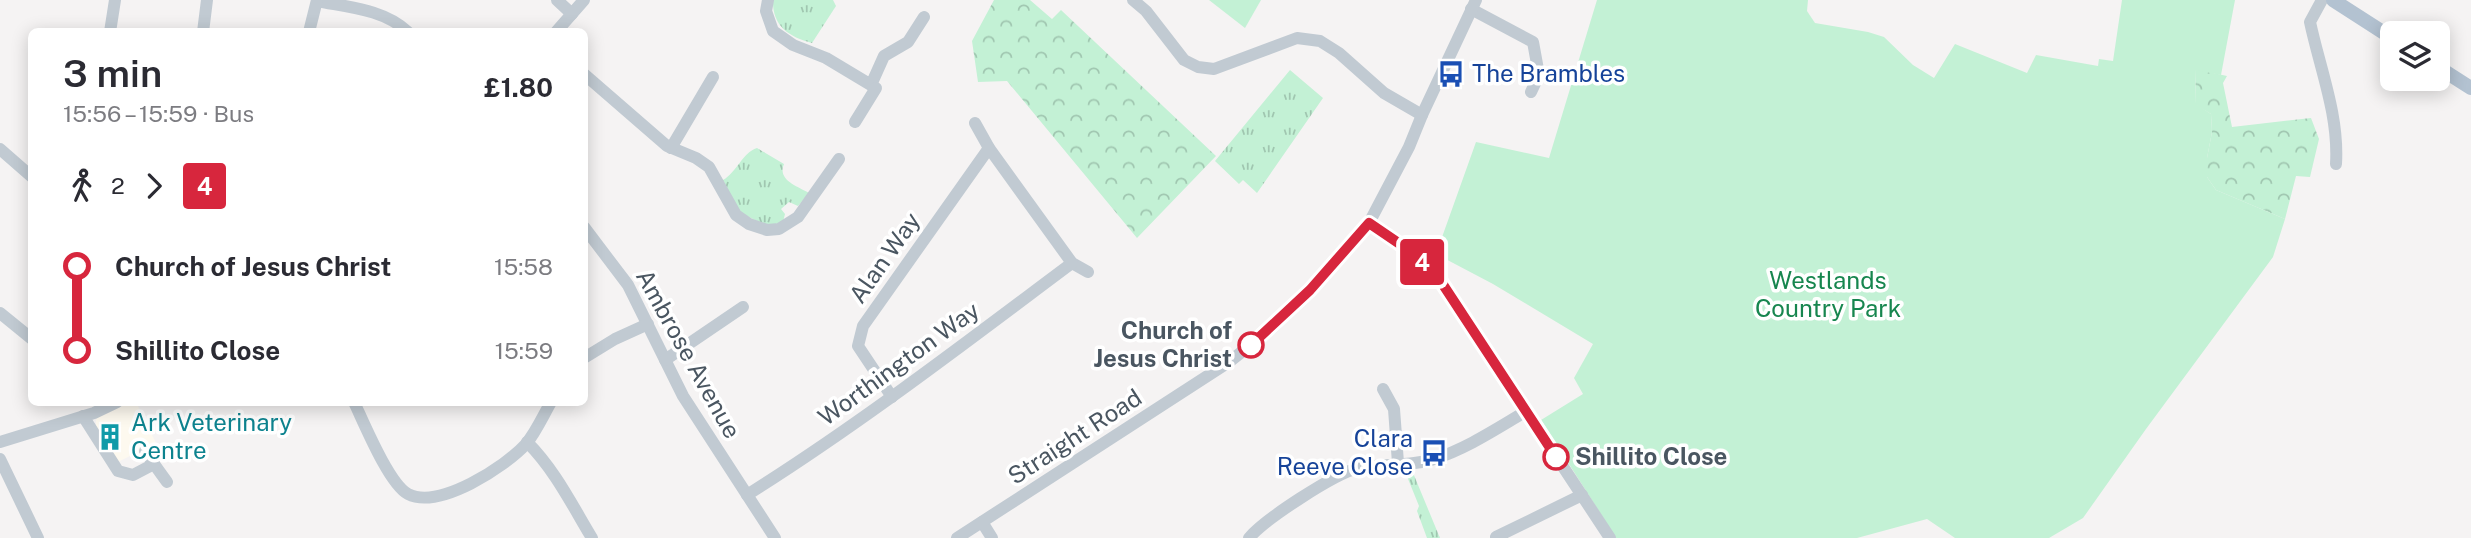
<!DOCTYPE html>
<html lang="en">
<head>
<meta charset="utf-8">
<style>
	:root { --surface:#fff; --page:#f7f7f7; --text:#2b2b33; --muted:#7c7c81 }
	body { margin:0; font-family:"Public Sans",sans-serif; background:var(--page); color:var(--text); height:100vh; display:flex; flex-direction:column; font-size:26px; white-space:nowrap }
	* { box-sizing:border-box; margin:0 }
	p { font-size:23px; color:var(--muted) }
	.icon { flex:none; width:38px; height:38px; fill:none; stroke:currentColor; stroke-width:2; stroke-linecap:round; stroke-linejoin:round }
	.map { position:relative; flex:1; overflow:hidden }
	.drawer { position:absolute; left:28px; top:28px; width:560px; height:378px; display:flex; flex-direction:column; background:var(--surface); border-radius:10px; box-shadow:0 4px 18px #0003 }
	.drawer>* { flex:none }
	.badge { padding:0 14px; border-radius:5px; font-size:24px; line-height:46px }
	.fabs { position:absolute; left:2380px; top:21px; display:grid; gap:14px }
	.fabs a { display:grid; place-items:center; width:70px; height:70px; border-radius:10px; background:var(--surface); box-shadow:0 4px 18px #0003; font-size:35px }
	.map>.badge { position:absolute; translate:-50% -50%; box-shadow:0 0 0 4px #fff }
	.legs { display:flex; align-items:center; gap:10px; height:77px; padding:0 35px; font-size:23px }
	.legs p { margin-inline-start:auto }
	.head { display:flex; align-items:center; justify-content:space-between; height:119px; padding:0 35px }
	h1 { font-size:38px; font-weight:600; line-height:52px }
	ul { padding:0 35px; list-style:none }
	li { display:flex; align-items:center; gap:24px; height:84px; font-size:26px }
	li i { display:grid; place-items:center; width:10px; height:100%; margin:0 9px; background:currentColor }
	li i::after { content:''; width:18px; height:18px; margin:-9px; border:5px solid; border-radius:50%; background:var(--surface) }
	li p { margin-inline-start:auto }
	li:first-child i { background:linear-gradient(#0000 50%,currentColor 0) }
	li:last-child i { background:linear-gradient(currentColor 50%,#0000 0) }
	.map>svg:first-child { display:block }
	.commercial { fill:#fdf9ef }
	.grass { fill:url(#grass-tufts) }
	.forest { fill:url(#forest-crowns) }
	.park { fill:#c3f1d5 }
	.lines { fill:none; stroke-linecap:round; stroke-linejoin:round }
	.minor { stroke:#c1cad2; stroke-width:12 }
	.major { stroke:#b3c2d1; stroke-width:14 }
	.line-1-casing { stroke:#fff; stroke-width:16 }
	.line-1 { stroke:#d7263d; stroke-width:10 }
	.stop-1-dot { fill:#fff; stroke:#d7263d; stroke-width:3.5 }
	.labels { text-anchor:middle; stroke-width:7; stroke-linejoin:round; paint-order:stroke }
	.transit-label { font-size:24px; fill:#164399; stroke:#fff; text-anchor:start }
	.street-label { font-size:24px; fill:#4a5661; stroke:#fff }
	.park-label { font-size:24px; fill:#17864f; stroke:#fff }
	.stop-label { font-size:24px; font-weight:bold; fill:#4a5661; stroke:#fff; text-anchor:end }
	.culture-label { font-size:24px; fill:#0d838f; stroke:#fff; text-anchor:start }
</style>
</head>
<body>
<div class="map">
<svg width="2471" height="538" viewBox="0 0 2471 538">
	<defs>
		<pattern id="grass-tufts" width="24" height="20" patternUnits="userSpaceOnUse" patternTransform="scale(1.75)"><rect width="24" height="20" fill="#c3f1d5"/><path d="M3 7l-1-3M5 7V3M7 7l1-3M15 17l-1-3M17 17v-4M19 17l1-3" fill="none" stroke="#a0c6b0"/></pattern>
		<pattern id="forest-crowns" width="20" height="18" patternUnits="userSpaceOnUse" patternTransform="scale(1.75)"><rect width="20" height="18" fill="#c3f1d5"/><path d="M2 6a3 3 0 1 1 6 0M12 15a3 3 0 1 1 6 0" fill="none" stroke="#a0c6b0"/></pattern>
	</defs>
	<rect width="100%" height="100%" fill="#f5f3f3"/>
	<path class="commercial" d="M129,403L137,404L156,443L116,463L96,433V417Z"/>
	<g class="grass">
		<path d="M773,0H833L836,6L812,43C789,37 772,26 773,0Z"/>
		<path d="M1290,70L1323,98L1257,193L1243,180L1239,184L1215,161Z"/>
		<path d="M757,148L784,164C777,180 797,186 809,193L798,206L789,202L781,209L785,214L783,222L767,226L739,212L723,180C737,172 742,153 757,148Z"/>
		<path d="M1411,468L1440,538H1427L1417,511L1419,506L1404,469Z"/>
	</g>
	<g class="forest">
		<path d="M994,0H1030L1052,19L1061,10L1216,156L1137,238L1007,81L978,82L972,41Z"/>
		<path d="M2195,69L2227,76L2223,83L2232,127L2311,118L2319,139L2310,177L2296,176L2285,219L2216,190L2207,177V158L2212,132L2211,114L2196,105Z"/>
	</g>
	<g class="park">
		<path d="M1209,0H1261L1245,28Z"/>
		<path d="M1597,0H1808L1807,11L1815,23L1868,32L1884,37L1913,65L1934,78L1955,44L2027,73L2036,55L2098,66L2099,59L2113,61L2122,0H2235L2221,75L2195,70L2196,104L2211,114L2212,132L2207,158V177L2216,190L2285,219L2273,257L2146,429L2083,518L2049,538H1955L1927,519L1857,538H1616L1541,420L1583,394L1574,378L1593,344L1493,284L1436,254L1476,142L1549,158Z"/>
	</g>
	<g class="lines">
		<g class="minor">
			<path d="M557,0L572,14"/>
			<path d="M768,0L766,11L773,31L793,45L826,58L871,85L884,56L908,42L924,17"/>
			<path d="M1133,0L1146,11L1184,60L1198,67L1214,69L1297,38L1320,41L1339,53L1384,93L1422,115"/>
			<path d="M2322,0L2310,22C2320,69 2339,115 2336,164"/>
			<path d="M317,1C347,7 384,9 408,32"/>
			<path d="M1471,9L1533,42L1539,75L1531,92"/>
			<path d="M110,32L115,0"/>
			<path d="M203,32L207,0"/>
			<path d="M309,32L317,0"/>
			<path d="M556,32L584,0"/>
			<path d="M584,74L667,146L696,158L709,167L736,215L749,224L767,230L779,229L798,217L839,159"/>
			<path d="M855,122L876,88"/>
			<path d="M975,123L989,148L1072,263L1088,272"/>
			<path d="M671,148L713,77"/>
			<path d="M0,149L32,177"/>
			<path d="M1369,223L1415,255L1440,280L1610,538"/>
			<path d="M584,227L628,285L683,396L775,538"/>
			<path d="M0,313L32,339"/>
			<path d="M584,358L615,339L648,324"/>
			<path d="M665,360L743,307"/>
			<path d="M1383,389L1394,409L1398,463"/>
			<path d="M892,397L858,346L863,326L989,148"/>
			<path d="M354,402C364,423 389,484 408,494C439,510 505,467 526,444C536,432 543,416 551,402"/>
			<path d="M83,416L118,471L133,475L154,464L167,482"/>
			<path d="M0,442L94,413L117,402"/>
			<path d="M527,442C555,470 572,505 592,538"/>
			<path d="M145,451L154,464"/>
			<path d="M0,459L38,538"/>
			<path d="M747,495C860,424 965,343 1072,263"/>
			<path d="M982,522L992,538"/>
			<path d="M1496,537L1582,495"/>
			<path d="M957,538L1229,362L1272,328L1310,290L1369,223L1409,147L1422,115L1476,0"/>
			<path d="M1249,538C1265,519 1334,474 1358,468C1382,463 1410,467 1434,459C1466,449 1496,429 1525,412"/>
		</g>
		<g class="major">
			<path d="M2333,0L2392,38"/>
			<path d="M2438,67L2471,88"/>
		</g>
	</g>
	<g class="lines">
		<defs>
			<path id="line-1" d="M1251,345L1310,290L1369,223L1416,255L1440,280L1556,457"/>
		</defs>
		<use href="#line-1" class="line-1-casing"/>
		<use href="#line-1" class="line-1"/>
	</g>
	<defs>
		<symbol id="bus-bare" viewBox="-9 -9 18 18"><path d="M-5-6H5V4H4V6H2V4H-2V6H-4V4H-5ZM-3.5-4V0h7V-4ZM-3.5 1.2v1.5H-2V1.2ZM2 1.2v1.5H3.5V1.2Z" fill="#1a4fb4" stroke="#fff" stroke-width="2.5" paint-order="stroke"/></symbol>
		<symbol id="building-bare" viewBox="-9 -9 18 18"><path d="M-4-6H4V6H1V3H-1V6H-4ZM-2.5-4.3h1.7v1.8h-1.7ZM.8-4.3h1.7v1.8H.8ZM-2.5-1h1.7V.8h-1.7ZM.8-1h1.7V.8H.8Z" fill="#0f9aa8" stroke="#fff" stroke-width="2.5" paint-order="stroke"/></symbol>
	</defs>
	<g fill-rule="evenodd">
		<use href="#bus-bare" x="1432" y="55" width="38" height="38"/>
		<use href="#building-bare" x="91" y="418" width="38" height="38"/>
		<use href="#bus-bare" x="1415" y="434" width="38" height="38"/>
	</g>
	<g class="stop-1-dot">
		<circle cx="1251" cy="345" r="12"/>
		<circle cx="1556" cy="457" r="12"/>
	</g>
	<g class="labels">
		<g class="transit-label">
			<text x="1472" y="82">The Brambles</text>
			<text x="1413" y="447" text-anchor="end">Clara<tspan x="1413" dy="28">Reeve Close</tspan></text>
		</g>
		<g class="street-label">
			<text transform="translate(885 258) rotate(-55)" y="8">Alan Way</text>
			<text transform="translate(688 354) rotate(61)" y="8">Ambrose Avenue</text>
			<text transform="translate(899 364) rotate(-36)" y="8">Worthington Way</text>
			<text transform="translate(1075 437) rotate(-33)" y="8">Straight Road</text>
		</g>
		<g class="park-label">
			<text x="1828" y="289">Westlands<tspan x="1828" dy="28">Country Park</tspan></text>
		</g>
		<g class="stop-label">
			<text x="1232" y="339">Church of<tspan x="1232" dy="28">Jesus Christ</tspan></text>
			<text x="1575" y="465" text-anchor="start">Shillito Close</text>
		</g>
		<g class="culture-label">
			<text x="131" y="431">Ark Veterinary<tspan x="131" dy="28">Centre</tspan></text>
		</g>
	</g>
</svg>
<div class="fabs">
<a><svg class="icon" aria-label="layers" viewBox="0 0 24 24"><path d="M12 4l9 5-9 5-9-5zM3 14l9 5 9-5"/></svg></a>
</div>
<b class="badge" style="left:1422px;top:262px;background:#d7263d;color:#fff">4</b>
<section class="drawer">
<div class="head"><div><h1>3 min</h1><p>15:56 – 15:59 · Bus</p></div><b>£1.80</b></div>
<div class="legs"><svg class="icon" aria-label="walk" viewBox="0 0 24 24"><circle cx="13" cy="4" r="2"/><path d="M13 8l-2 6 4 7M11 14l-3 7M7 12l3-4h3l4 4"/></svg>2<svg class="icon" aria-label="forward" viewBox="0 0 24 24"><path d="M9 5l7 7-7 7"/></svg><b class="badge" style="background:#d7263d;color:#fff">4</b></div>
<ul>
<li><i style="color:#d7263d"></i><b>Church of Jesus Christ</b><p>15:58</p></li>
<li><i style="color:#d7263d"></i><b>Shillito Close</b><p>15:59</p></li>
</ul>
</section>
</div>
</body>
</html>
